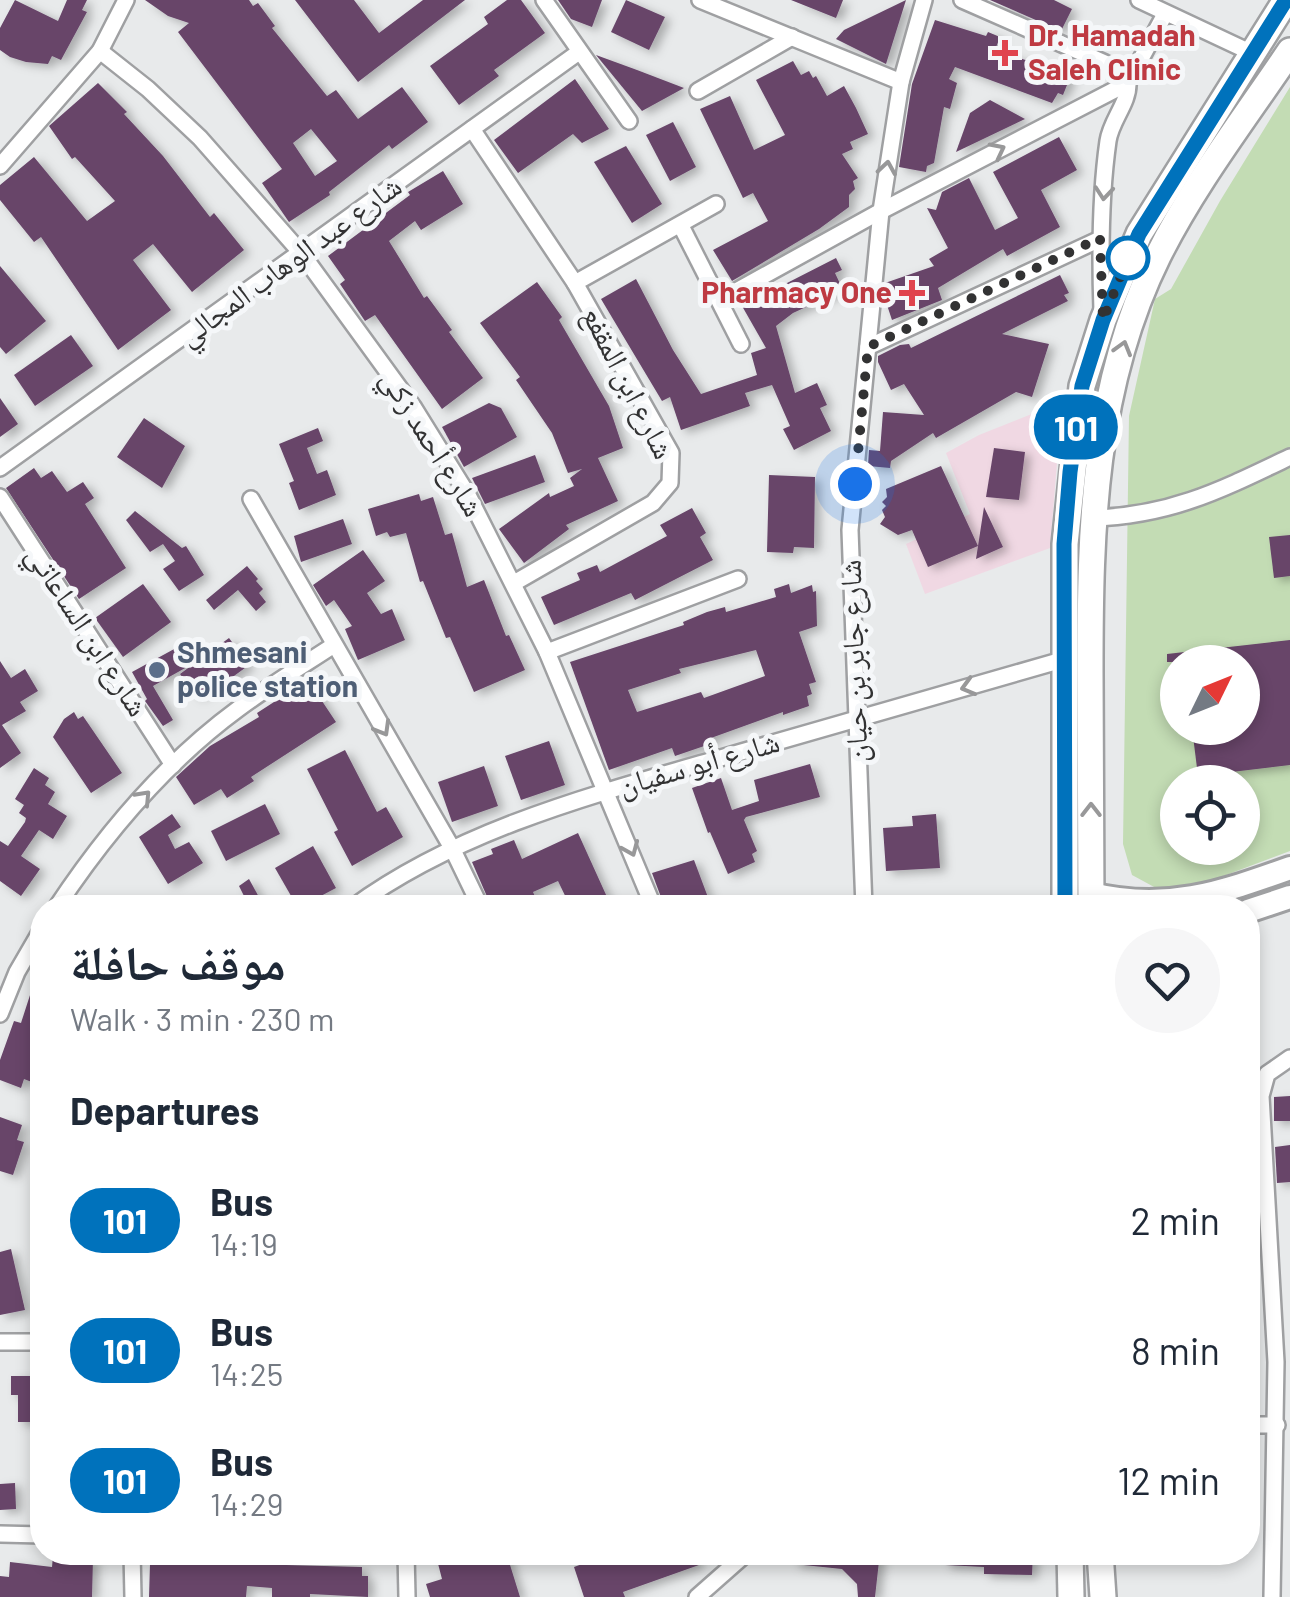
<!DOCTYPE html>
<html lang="en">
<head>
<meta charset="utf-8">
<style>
	:root { --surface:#fff; --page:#f6f6f7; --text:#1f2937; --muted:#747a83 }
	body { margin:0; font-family:Barlow,"Noto Naskh Arabic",sans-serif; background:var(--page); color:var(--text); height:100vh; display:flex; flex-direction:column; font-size:38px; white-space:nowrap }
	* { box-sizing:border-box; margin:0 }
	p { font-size:32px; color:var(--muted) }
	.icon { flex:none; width:55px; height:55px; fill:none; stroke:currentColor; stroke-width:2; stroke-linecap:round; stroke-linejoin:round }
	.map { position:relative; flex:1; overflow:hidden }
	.panel { position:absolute; left:30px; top:895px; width:1230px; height:670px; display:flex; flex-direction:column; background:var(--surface); border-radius:40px; box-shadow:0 5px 15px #0003 }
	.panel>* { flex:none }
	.badge { padding:0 20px; border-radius:32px; font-size:35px; line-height:65px }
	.needle { width:65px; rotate:47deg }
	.buttons { position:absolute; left:1160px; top:645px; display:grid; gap:20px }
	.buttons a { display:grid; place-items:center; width:100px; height:100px; border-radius:50%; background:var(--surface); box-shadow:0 5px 15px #0003; font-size:50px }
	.you { position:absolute; width:50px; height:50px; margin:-25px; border:8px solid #fff; border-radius:50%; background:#1a73e8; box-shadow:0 0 0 15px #1a73e833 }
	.map>.badge { position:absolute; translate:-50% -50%; box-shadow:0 0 0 5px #fff }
	h2 { padding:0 40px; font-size:38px; line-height:90px }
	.round { display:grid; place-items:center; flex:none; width:105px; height:105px; border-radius:52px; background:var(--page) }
	.head { display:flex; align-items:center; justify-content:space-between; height:170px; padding:0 40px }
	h1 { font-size:48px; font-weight:700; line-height:75px }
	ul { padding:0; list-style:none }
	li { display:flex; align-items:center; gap:30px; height:130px; padding:0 40px }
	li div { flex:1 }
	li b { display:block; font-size:38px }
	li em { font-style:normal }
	li .badge { min-width:110px; font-weight:700; text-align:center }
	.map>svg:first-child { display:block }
	.commercial { fill:#f0d8e3 }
	.green { fill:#c3dcb4; fill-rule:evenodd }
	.building { fill:#674569; fill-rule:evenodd; filter:url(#shadow) }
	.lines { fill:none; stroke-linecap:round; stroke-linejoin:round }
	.street-casing { stroke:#9fa0a2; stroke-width:20 }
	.secondary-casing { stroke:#9fa0a2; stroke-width:28 }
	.primary-casing { stroke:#9fa0a2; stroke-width:30 }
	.street { stroke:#fff; stroke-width:15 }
	.secondary { stroke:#fff; stroke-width:22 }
	.primary { stroke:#fff; stroke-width:25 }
	.oneway { stroke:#989899 }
	.line-casing { stroke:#fff; stroke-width:22 }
	.line { stroke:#0072bc; stroke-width:15 }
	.walk { stroke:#323233; stroke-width:10; stroke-dasharray:0 18 }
	.health-dot { fill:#e0444e; stroke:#f5f7f9; stroke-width:4 }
	.stop-dot { fill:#fff; stroke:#0072bc; stroke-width:5 }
	.service-dot { fill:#5c6f8a; stroke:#f5f7f9; stroke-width:4 }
	.labels { text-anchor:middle; stroke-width:10; stroke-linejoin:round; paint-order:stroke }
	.health-label { font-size:30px; font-weight:bold; fill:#be3a42; stroke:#f5f7f9; text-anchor:start }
	.street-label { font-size:30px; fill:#323233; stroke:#f5f7f9 }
	.service-label { font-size:30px; font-weight:bold; fill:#4e5e75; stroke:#f5f7f9; text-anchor:start }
</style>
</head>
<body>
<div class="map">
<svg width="1290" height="1597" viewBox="0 0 1290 1597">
	<defs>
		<filter id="shadow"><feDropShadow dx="6" dy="3.5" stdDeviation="5" flood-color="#0004"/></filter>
	</defs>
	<rect width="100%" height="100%" fill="#e8eaeb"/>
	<path class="commercial" d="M1062,402L1050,548L925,594L906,544L970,514L946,453L979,435Z"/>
	<path class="green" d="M1290,87V851L1181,892L1156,888L1132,875L1123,844L1129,416L1155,299L1171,289L1220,201ZM1178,662H1242V728H1178ZM1178,782H1242V848H1178Z"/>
	<g class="building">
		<path d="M15,0L58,21L67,0H87L82,10L87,12L61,60L52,56L48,64L26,62L10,57L0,50V28Z"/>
		<path d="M145,0H249L253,6L258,3L275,26L272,28L327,96L336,90L358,119L402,87L428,122L392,149L389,145L329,192L330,195L289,222L262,183L282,169L178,32L189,23L168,16ZM311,129L337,161L315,176L293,143Z"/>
		<path d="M295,0H354L379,33L423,0H465L358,82Z"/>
		<path d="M507,0H521L545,33L494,70L499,76L459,105L430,66L488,24L484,17Z"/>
		<path d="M558,0H602L592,27L571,19Z"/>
		<path d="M626,0L665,17L649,50L611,32Z"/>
		<path d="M791,0H843L836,18Z"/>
		<path d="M906,0L886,64L836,39L844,30Z"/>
		<path d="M990,0H1054L1072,9L1061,31Z"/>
		<path d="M935,20L986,36L988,32L1000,37L995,50L1071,75L1063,95L1058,93L1052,103L955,67L949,79L957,83L950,109L944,107L934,163L927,166L926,172L899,167L912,84Z"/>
		<path d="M596,55L637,70L684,88L642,111Z"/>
		<path d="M793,61L801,75L809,71L813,78L816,76L827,96L844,86L856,108L868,134L850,142L853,149L842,154L858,178L853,181L855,189L849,195V207L819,229L732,281L713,250L768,221L753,193L743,198L700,109L730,96L754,150L785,135L756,80Z"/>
		<path d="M575,79L609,129L582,143L573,134L518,173L494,140Z"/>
		<path d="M98,83L127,112L124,114L163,156L210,217L214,213L244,250L192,292L153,244L133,260L171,310L118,350L41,237L34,242L0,200V185L34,157L87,221L115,201L75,157L72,159L49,126Z"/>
		<path d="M990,100L1025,119L956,152L970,113Z"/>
		<path d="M673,122L696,167L670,181L646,135Z"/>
		<path d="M1059,137L1077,170L1041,190L1060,227L1007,256L1003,249L938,288L942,300L892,320L884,296L885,283L934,266L929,259L948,248L927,208L936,210L942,192L969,178L995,230L1018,218L993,172Z"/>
		<path d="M626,146L662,204L632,223L594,162Z"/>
		<path d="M443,171L463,204L421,230L415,221L389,241L424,298L427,296L452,330L449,332L483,378L442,409L375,315L365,321L340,284L345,280L328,256L410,195L408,192Z"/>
		<path d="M836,258L842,270L835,273L843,290L793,313L776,326L795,393L817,383L827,405L820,408L831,431L794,450L783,429L790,426L772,385L745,393L750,406L681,430L670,397L662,401L601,299L636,279L673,350L701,394L757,375L751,353L766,348L742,306Z"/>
		<path d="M0,266L46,321L6,354L0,347Z"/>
		<path d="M1060,275L1069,293L1064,295L1068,301L1002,334L1049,344L1032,397L1016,392L936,438L933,433L891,461L890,468L868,466L869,450L880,451L883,412L924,415L904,384L891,390L878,362V356L900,345L909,344L911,348Z"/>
		<path d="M537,282L562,317L559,320L609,406L623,448L598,458L618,501L566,525L569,529L524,563L499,529L549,493L550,497L574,486L570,478L582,469L568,473L552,433L516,380L520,377L480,323Z"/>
		<path d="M71,335L93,366L35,406L14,375Z"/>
		<path d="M0,398L18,424L0,437Z"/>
		<path d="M489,403L501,408L517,437L464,467L442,427Z"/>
		<path d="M144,418L185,446L162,488L117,457Z"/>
		<path d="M318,428L323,441L307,448L317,474L327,470L336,495L299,510L289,483L294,481L279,444Z"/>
		<path d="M994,448L1025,452L1019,500L986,497Z"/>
		<path d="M535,455L545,482L485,504L472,478Z"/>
		<path d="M941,466L978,546L984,507L1003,547L976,559L978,546L928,567L912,530L898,535L880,524L885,517L882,510L886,506L882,502L887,497L886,489Z"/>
		<path d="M34,468L41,478L52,471L67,492L83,482L94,498L85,504L126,568L79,599L6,488Z"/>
		<path d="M769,475L815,477L814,548L794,547L793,553L767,552Z"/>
		<path d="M419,494L421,501L433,497L445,535L452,533L467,587L484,580L506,636L509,635L525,670L474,692L450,637L446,638L423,581L420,582L406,533L390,537L387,532L376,536L368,509Z"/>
		<path d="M692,508L706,533L700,537L713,560L635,600L631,593L554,625L541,597L580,580L577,573L597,565L600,572L667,536L660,525Z"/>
		<path d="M135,511L182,548L186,546L204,575L179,591L163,569L175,561L163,544L150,552L126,520Z"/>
		<path d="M343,519L352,544L301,562L294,536Z"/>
		<path d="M1290,535V576L1274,578L1269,537Z"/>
		<path d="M363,550L385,581L367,593L381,614L392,609L405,640L358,660L345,629L352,626L334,600L326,606L313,585Z"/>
		<path d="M247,566L258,579L256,581L263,589L259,593L266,602L256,611L238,590L214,610L206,600Z"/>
		<path d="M143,584L171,622L123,657L95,618Z"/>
		<path d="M789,584L791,593L812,585L813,592L816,591L817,626L799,632L816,682L809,684L812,694L807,696L809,706L783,715V712L711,738L713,743L675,756L672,748L609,770L570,662L684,625L683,622L707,612L725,607L726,612L776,597L774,589ZM756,650L765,676L704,698L701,692L637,712L628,690L681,673L679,669Z"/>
		<path d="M229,638L249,665L223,684L220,680L197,697L180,674Z"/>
		<path d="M1290,640V765L1198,776L1192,728H1242V662H1167V654Z"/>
		<path d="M176,648L187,667L153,686L173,720L163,726L145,701L147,699L132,672Z"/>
		<path d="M0,661L11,678L25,669L38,691L20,702L26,711L2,725L21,753L0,768Z"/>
		<path d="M308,680L336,722L251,777L254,781L227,798L221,789L194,805L176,777L210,746L259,717L257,713Z"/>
		<path d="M74,712L78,719L83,716L122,773L91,793L53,737L64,719Z"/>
		<path d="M549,741L565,785L521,800L505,756Z"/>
		<path d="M345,750L377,812L386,807L403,837L352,866L334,832L338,830L307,769Z"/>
		<path d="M810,764L820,797L746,817L744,820L757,851L752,854L755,862L728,874L710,832L708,833L692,788L721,778L732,810L759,801L754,780Z"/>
		<path d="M484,766L498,806L452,822L438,782Z"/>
		<path d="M34,768L49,778L45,785L55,792L48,804L67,816L53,839L39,830L21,856L40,869L21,896L0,881V841L8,846L25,822L26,818L19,813L24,805L15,799Z"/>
		<path d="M265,804L280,834L226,861L211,831Z"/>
		<path d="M172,814L181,827L168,835L175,849L189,842L203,863L168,884L139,837Z"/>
		<path d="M936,814L940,868L886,871L883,828L913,826L912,816Z"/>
		<path d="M578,833L612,908H571L558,881L533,892L540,908H492L472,862L493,854L491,849L514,840L522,859Z"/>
		<path d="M313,846L336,888L298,908L275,868Z"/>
		<path d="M694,860L712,908H665L652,873Z"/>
		<path d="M249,879L265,908H250L239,886Z"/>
		<path d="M31,992L42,995V1086L24,1079L21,1088L0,1080V1060L14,1021L21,1023Z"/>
		<path d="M1290,1096V1121H1274V1097Z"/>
		<path d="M0,1117L22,1125L17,1140L24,1142L13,1175L0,1171Z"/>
		<path d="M1290,1145V1182L1277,1183L1275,1147Z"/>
		<path d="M11,1249L25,1310L0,1315V1252Z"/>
		<path d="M11,1376H40L41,1422H18V1395H11Z"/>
		<path d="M15,1483L16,1509L0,1510V1484Z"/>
		<path d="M435,1552H506L520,1597H430L426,1584L442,1579Z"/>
		<path d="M615,1552H694L699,1565L623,1592L625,1597H584L574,1567Z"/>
		<path d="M795,1552H880L875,1597H858L857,1584L842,1569L794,1564Z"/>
		<path d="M946,1552H1033L1032,1575L984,1574V1567L945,1565Z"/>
		<path d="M214,1554L248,1555V1564L362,1567V1576H368V1597L310,1594V1597H272V1588L247,1586L246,1597H149L150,1564L214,1562Z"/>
		<path d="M53,1556L93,1558L92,1597H0V1576L9,1577L10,1562L52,1567Z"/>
	</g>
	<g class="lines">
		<defs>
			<g id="street">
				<path d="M544,0L629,121"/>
				<path d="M700,0L901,82"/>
				<path d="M962,0L1105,63L1122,72L1128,83"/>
				<path d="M1139,0L1252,53"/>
				<path d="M100,51L148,89L200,138L302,254L414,408L468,495L547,652L654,908"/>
				<path d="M698,91L792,37"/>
				<path d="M472,129L575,283L671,453L670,483L653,503L514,583"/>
				<path d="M0,166L100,51L126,0"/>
				<path d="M681,226L741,344"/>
				<path d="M575,283L716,204"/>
				<path d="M720,300L881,211L1128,83"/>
				<path d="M1102,311C1100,255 1100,197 1108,141C1111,120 1129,103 1128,83L1165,14"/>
				<path d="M868,347L1100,239"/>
				<path d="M0,468L579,52"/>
				<path d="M0,497L173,765"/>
				<path d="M251,499L452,848L481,908"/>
				<path d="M1092,518C1170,516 1221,490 1290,457"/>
				<path d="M547,652L738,579"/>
				<path d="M56,908C105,834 166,762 238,709C269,686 302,666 334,645"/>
				<path d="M352,908C458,830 592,795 717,759C832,726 947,693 1062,660"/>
				<path d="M864,908L850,530L881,211L901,82L924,0"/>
				<path d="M0,1014L17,972L42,929"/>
				<path d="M0,1342H42"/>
				<path d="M1248,1425H1277"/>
				<path d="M0,1534L42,1535"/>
				<path d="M132,1552L133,1597"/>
				<path d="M406,1552L407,1597"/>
				<path d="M697,1597L748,1552"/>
				<path d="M1272,1597L1276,1362L1261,1096L1267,1074L1290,1058"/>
			</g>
			<g id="secondary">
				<path d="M1091,894C1166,912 1220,893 1290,868"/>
				<path d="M1248,911L1290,897"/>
			</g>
			<g id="primary">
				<path d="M1065,908V544L1082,386L1103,320L1139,234L1286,0"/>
				<path d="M1091,908C1091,829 1091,750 1090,672C1090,529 1093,387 1158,256C1194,184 1245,118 1290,51"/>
				<path d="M1070,1552L1071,1597"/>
				<path d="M1100,1552L1103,1597"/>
			</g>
		</defs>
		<use href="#street" class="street-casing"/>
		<use href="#secondary" class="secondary-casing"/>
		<use href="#primary" class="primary-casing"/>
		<use href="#street" class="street"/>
		<use href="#secondary" class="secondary"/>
		<use href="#primary" class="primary"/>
	</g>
	<defs><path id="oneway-chevron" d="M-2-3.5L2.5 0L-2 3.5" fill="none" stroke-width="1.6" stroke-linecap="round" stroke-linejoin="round" transform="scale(2.5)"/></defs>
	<g class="oneway">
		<use href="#oneway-chevron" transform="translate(998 150) rotate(-27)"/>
		<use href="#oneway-chevron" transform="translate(887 168) rotate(-81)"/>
		<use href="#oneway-chevron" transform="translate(1104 193) rotate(95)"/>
		<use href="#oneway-chevron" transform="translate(1123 348) rotate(-74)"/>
		<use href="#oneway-chevron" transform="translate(968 687) rotate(164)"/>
		<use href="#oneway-chevron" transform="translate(383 729) rotate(60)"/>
		<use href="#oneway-chevron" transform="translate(144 797) rotate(-47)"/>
		<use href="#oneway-chevron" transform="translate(1091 810) rotate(-90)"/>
		<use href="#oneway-chevron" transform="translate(631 849) rotate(67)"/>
	</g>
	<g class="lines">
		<defs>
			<path id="line" d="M1065,908L1064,544L1070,472L1082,386L1103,320L1139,234L1286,0"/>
		</defs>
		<use href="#line" class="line-casing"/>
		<use href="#line" class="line"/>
		<path class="walk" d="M855,484L868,347L1100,238L1103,320L1128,258"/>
	</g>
	<g class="health-dot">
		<path d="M1000 38h10v10h10v10h-10v10h-10v-10h-10v-10h10z"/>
		<path d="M907 278h10v10h10v10h-10v10h-10v-10h-10v-10h10z"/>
	</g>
	<circle class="stop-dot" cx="1128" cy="258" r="20"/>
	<circle class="service-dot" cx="157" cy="670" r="10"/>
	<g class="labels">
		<g class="health-label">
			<text x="1028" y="46">Dr. Hamadah<tspan x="1028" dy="34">Saleh Clinic</tspan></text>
			<text x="892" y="303" text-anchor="end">Pharmacy One</text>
		</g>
		<g class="street-label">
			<text transform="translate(290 261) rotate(-36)" y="10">شارع عبد الوهاب المجالي</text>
			<text transform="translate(628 383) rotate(63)" y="10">شارع ابن المقفع</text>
			<text transform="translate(432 443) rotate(58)" y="10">شارع أحمد زكي</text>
			<text transform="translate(87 631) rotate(57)" y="10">شارع ابن الساعاتي</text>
			<text transform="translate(854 661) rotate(-92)" y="10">شارع جابر بن حيان</text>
			<text transform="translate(699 764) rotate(-16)" y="10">شارع أبو سفيان</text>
		</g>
		<g class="service-label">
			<text x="177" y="663">Shmesani<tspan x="177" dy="34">police station</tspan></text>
		</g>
	</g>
</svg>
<div class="buttons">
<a><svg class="needle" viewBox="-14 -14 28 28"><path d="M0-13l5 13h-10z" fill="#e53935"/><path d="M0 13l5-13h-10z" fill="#747a83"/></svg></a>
<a><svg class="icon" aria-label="locate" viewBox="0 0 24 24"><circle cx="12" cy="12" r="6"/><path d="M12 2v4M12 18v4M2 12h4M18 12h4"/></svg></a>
</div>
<div class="you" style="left:855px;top:484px"></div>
<b class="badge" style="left:1076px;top:427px;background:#0072bc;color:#fff">101</b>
<section class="panel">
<div class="head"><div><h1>موقف حافلة</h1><p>Walk · 3 min · 230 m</p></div><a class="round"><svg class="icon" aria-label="heart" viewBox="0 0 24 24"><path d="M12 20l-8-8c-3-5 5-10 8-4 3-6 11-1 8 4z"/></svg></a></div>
<h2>Departures</h2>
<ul>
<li><span class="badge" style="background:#0072bc;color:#fff">101</span><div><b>Bus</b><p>14:19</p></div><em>2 min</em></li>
<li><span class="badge" style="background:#0072bc;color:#fff">101</span><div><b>Bus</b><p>14:25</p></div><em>8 min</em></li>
<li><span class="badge" style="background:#0072bc;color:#fff">101</span><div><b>Bus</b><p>14:29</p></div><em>12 min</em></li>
</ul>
</section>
</div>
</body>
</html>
